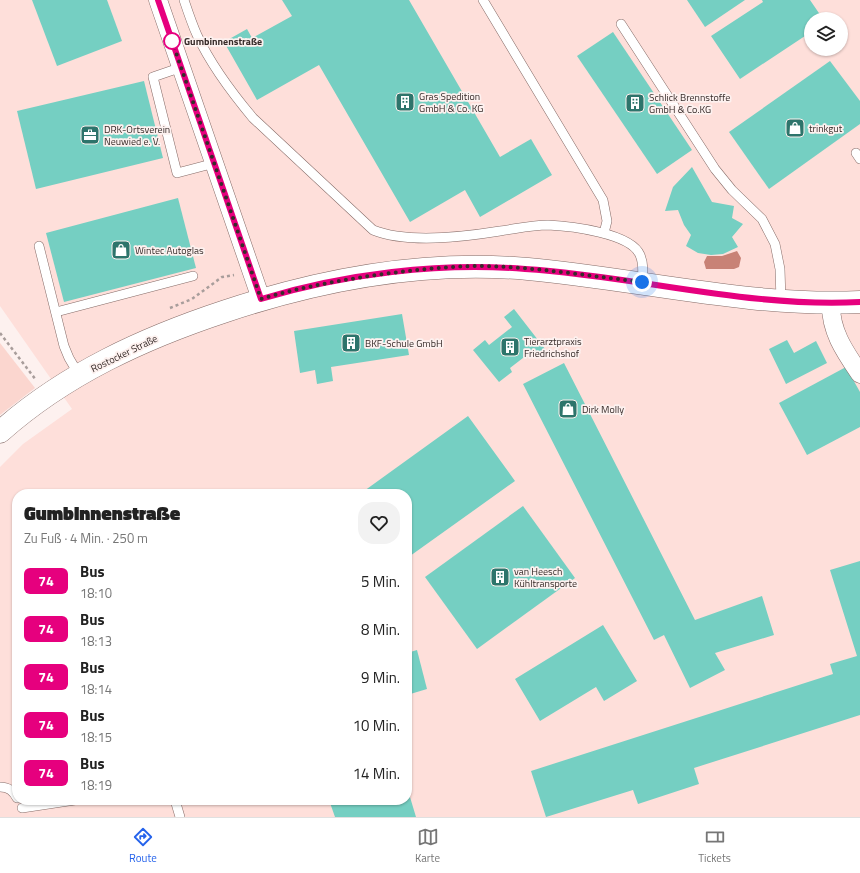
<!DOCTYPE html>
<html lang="de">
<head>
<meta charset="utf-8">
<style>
	:root { --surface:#fff; --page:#f2f2f2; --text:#222; --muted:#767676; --line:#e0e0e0; --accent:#2563eb }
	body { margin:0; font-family:"Titillium Web",sans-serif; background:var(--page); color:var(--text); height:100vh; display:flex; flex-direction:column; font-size:15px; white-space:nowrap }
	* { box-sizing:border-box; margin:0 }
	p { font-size:13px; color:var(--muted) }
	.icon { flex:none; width:22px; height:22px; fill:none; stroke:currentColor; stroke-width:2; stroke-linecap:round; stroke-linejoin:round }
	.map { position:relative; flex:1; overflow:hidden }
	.drawer { position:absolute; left:12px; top:489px; width:400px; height:316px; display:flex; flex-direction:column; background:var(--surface); border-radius:16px; box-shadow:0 1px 3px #0004 }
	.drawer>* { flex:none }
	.badge { padding:0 8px; border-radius:6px; font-size:14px; line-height:26px }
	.fabs { position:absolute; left:804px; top:12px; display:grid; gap:8px }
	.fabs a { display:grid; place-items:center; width:44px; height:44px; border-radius:50%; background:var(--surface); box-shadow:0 1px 3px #0004; font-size:20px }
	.you { position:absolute; width:20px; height:20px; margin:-10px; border:3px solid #fff; border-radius:50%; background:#1a73e8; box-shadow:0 0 0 6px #1a73e833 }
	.map>.badge { position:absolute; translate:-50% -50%; box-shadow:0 0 0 2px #fff }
	.round { display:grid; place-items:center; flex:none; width:42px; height:42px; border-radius:16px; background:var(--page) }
	.headline { display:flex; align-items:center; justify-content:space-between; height:68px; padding:0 12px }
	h1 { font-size:19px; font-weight:800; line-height:30px }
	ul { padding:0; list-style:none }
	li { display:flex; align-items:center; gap:12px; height:48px; padding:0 12px }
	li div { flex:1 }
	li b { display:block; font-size:15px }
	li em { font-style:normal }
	li .badge { min-width:44px; font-weight:700; text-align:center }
	.dock { display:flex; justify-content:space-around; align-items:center; height:56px; border-top:1px solid var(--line); background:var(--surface); font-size:11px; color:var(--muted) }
	.dock a { display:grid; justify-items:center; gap:2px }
	.dock .current { color:var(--accent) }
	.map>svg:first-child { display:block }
	.built { fill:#fedfda; fill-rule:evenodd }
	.green { fill:#fbd6cf }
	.water { fill:#c88276 }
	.building { fill:#75cfc2 }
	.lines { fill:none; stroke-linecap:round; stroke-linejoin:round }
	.lane-casing { stroke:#866c68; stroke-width:10 }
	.street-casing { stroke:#866c68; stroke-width:19 }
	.secondary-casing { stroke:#866c68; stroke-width:23 }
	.path { stroke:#a89d9b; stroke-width:2.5; stroke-dasharray:3 3; stroke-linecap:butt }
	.lane { stroke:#fff; stroke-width:9 }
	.street { stroke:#fff; stroke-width:18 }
	.secondary { stroke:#fff; stroke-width:22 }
	.line-casing { stroke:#fff; stroke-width:9 }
	.line { stroke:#e6007e; stroke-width:6 }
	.walk { stroke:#372c2a; stroke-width:4; stroke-dasharray:0 7.2 }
	.stop-dot { fill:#fff; stroke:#e6007e; stroke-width:2 }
	.labels { text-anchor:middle; stroke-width:3.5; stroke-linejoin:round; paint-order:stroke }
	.stop-label { font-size:10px; font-weight:bold; fill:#372c2a; stroke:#fdf1ef; text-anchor:start }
	.poi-label { font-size:10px; fill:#372c2a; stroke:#fdf1ef; text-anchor:start }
	.street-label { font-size:10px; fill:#372c2a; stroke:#fdf1ef }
</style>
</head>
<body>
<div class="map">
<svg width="860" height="817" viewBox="0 0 860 817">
	<rect width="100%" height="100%" fill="#fdf1ef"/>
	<path class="built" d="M0,0H860V817H0V467L23,444L72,409L0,306ZM811,19H841V49H811ZM17,494H407V800H17Z"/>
	<path class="green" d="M0,343L35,388L0,415Z"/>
	<path class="water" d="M737,251L741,258L739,267L734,269H706L704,262L707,256H722Z"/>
	<g class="building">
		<path d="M32,0H107L122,41L57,66Z"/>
		<path d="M282,0H409L500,157L531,139L552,175L480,217L465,190L410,222L319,65L257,100L224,42L247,29L252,38L292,16Z"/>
		<path d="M687,0H745L705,27Z"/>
		<path d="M762,0H810L823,19H811V32L740,79L711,36L763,2Z"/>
		<path d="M613,32L692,150L657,174L577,56Z"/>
		<path d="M830,61L860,101V124L769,189L729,132Z"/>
		<path d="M144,81L163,158L36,189L17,111Z"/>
		<path d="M692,167L712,202L734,206L732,218L743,224L732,237L738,247L723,254L711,255L698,253L686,246L691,235L684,225L678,210L665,211L673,187Z"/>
		<path d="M178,198L196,268L64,302L46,233Z"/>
		<path d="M514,309L545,349L536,356L532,351L510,368L512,372L499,382L473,350L485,340L489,345L512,327L504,317Z"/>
		<path d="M402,314L409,355L331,367L333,381L317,384L315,370L300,373L294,331Z"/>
		<path d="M787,340L794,353L816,341L827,363L786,384L769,349Z"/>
		<path d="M564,363L695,620L762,596L774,635L715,653L725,670L690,688L664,635L654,640L523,384Z"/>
		<path d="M846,367L860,392V427L807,455L779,403Z"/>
		<path d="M468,416L515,481L410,556L407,551V494H366L364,491Z"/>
		<path d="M523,506L575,578L477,649L425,577Z"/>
		<path d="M860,561V715L694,768L699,784L638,804L633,790L546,817L531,771L833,674L830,664L857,656L830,570Z"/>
		<path d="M603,625L637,681L604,701L596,687L540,721L515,679Z"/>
		<path d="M417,650L427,689L407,695V653Z"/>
		<path d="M407,737L412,751L407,752Z"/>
		<path d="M407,787L416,817H335L329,800H407Z"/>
	</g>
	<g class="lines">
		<defs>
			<g id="lane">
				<path d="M184,0C188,12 192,24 197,35C211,65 232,93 253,118L373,230C408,244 463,237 500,231C515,229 532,225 548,225C570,226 631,233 640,255C644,264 643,274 642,283"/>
				<path d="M483,0L603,200L607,221L604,233"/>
				<path d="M621,24L715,169L732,190L762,219L775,244L780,269L781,301"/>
				<path d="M182,67L153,77L177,173L215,163"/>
				<path d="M856,153L860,159"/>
				<path d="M39,246L64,346L69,358L79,375"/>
				<path d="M56,312L193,276"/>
				<path d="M0,787C9,787 13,791 17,798"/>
				<path d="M175,800L180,817"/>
				<path d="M22,808L75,800"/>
			</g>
			<g id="street">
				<path d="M158,0L261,299"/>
				<path d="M831,303C830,331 845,352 860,374"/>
			</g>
			<path id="secondary" d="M0,432C65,374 144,338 226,311C322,279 426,260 528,269C638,279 748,307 860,302"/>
		</defs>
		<use href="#lane" class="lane-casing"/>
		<use href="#street" class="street-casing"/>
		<use href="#secondary" class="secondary-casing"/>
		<g class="path">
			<path d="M170,308L192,299L222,277L234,275"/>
			<path d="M0,333L36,380"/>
		</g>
		<use href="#lane" class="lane"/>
		<use href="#street" class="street"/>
		<use href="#secondary" class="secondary"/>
	</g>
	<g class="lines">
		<defs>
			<path id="line" d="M158,0L261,299C344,274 439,262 525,269C637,276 747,308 860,302"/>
		</defs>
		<use href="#line" class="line-casing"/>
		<use href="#line" class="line"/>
		<path class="walk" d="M172,41L261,299C301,287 342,280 383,274C416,270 449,266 482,266C536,267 589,276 642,282"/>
	</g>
	<defs>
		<symbol id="building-square" viewBox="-11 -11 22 22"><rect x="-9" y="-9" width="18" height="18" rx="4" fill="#2d746b" stroke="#fdf1ef"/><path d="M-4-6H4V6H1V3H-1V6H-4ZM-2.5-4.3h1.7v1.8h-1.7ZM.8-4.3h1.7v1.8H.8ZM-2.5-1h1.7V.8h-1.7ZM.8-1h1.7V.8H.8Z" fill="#fff"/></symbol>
		<symbol id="shop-square" viewBox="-11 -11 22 22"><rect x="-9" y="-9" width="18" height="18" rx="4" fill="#2d746b" stroke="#fdf1ef"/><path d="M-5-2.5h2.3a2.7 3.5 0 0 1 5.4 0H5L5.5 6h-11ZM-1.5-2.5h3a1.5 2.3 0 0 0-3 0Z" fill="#fff"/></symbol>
		<symbol id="office-square" viewBox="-11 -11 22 22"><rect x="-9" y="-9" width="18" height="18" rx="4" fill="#2d746b" stroke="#fdf1ef"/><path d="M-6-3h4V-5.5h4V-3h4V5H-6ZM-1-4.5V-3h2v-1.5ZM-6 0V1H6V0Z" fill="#fff"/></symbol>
	</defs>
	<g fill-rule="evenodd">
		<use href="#building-square" x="394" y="91" width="22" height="22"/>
		<use href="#building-square" x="624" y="92" width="22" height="22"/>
		<use href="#shop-square" x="784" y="117" width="22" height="22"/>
		<use href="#office-square" x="79" y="124" width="22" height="22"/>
		<use href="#shop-square" x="110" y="239" width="22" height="22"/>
		<use href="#building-square" x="340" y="332" width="22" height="22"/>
		<use href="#building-square" x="499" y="336" width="22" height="22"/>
		<use href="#shop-square" x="557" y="398" width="22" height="22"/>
		<use href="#building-square" x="489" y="566" width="22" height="22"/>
	</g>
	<circle class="stop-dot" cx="172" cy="41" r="8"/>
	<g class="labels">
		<g class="stop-label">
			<text x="184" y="45">Gumbinnenstraße</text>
		</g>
		<g class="poi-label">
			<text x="419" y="100">Gras Spedition<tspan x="419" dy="12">GmbH &amp; Co. KG</tspan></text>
			<text x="649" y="101">Schlick Brennstoffe<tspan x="649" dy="12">GmbH &amp; Co.KG</tspan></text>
			<text x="809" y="132">trinkgut</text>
			<text x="104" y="133">DRK-Ortsverein<tspan x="104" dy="12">Neuwied e. V.</tspan></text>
			<text x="135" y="254">Wintec Autoglas</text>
			<text x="524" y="345">Tierarztpraxis<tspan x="524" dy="12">Friedrichshof</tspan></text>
			<text x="365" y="347">BKF-Schule GmbH</text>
			<text x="582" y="413">Dirk Molly</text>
			<text x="514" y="575">van Heesch<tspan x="514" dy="12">Kühltransporte</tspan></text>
		</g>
		<g class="street-label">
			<text transform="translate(124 353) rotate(-26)" y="4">Rostocker Straße</text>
		</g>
	</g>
</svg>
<div class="fabs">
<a><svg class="icon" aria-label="layers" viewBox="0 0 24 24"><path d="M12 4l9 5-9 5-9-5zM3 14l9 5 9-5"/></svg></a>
</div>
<div class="you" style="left:642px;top:282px"></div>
<section class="drawer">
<div class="headline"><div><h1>Gumbinnenstraße</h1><p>Zu Fuß · 4 Min. · 250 m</p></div><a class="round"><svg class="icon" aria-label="heart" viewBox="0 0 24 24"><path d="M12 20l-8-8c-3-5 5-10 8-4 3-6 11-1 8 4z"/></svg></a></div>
<ul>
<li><span class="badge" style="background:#e6007e;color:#fff">74</span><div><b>Bus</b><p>18:10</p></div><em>5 Min.</em></li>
<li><span class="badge" style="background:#e6007e;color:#fff">74</span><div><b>Bus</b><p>18:13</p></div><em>8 Min.</em></li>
<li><span class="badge" style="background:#e6007e;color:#fff">74</span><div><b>Bus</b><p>18:14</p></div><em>9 Min.</em></li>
<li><span class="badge" style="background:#e6007e;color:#fff">74</span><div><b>Bus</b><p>18:15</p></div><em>10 Min.</em></li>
<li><span class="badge" style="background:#e6007e;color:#fff">74</span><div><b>Bus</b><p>18:19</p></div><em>14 Min.</em></li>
</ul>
</section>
</div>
<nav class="dock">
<a class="current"><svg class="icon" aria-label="directions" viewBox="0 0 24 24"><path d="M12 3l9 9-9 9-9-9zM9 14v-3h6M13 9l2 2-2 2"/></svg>Route</a>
<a><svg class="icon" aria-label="map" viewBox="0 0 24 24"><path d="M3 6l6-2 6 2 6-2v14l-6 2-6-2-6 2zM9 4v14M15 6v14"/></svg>Karte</a>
<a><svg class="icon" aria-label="tickets" viewBox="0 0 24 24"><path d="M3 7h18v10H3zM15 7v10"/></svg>Tickets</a>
</nav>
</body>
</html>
